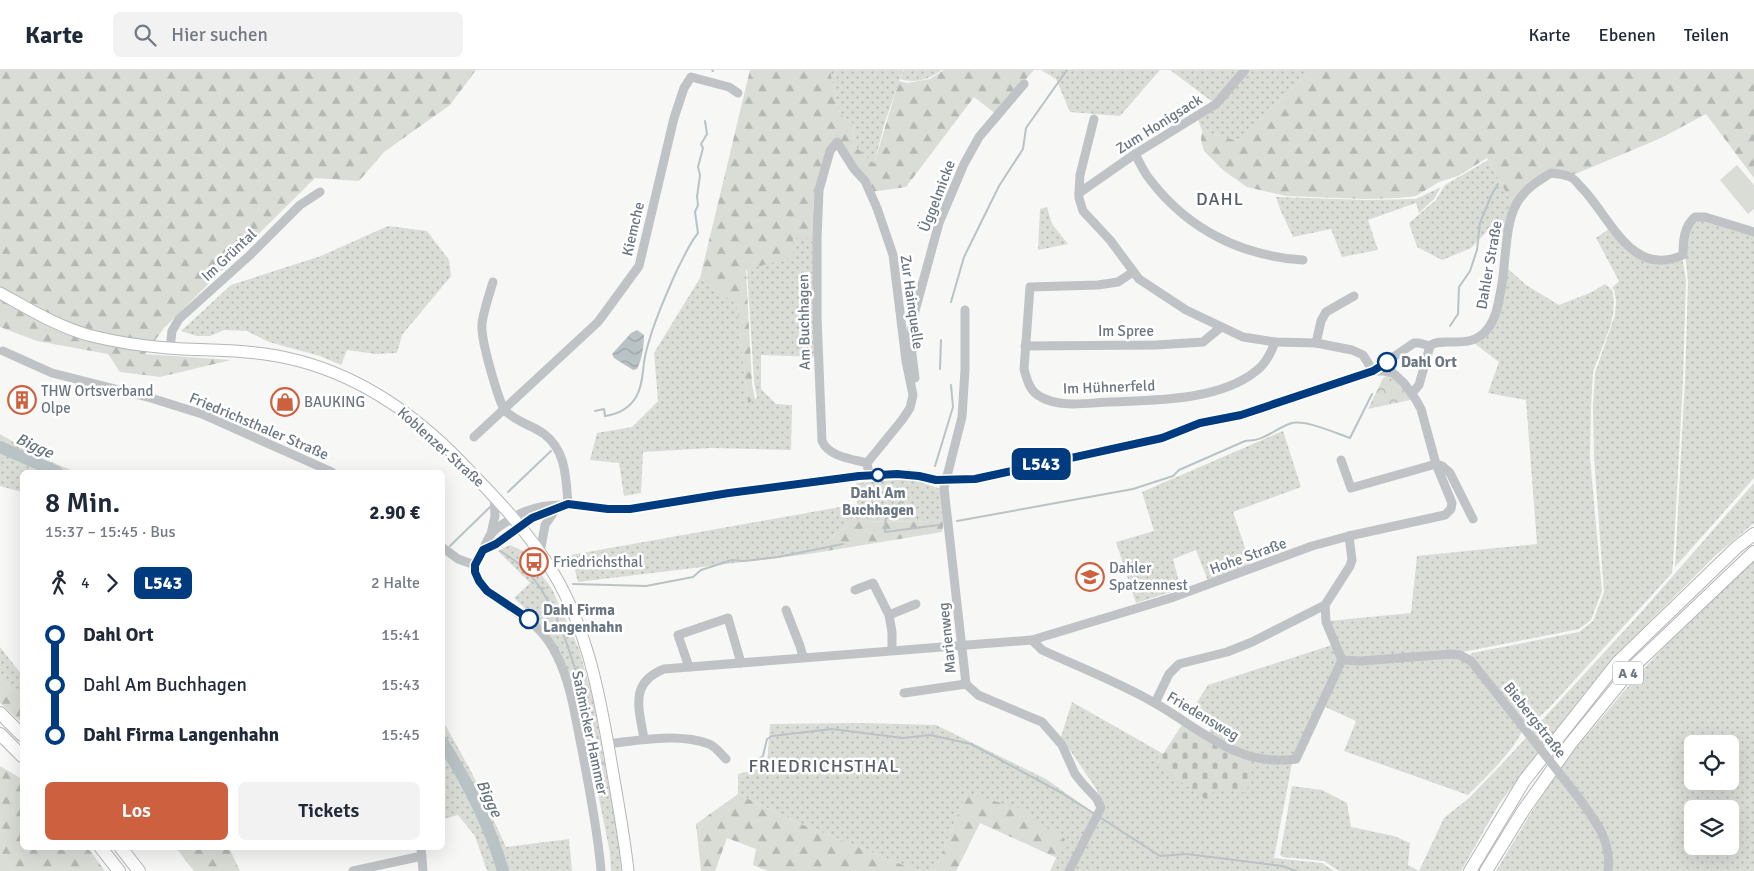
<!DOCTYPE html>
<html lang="de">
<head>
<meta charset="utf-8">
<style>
	:root { --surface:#fff; --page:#f2f2f3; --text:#1f2937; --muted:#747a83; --line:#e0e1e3; --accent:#cd603f }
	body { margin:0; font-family:Signika,sans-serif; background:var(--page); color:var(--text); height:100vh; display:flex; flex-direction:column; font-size:19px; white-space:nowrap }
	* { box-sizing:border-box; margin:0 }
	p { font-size:16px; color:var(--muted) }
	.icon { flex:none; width:28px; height:28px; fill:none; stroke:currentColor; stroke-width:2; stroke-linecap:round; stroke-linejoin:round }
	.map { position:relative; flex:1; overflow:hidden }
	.panel { position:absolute; left:20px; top:400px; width:425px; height:380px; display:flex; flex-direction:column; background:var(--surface); border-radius:8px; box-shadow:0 5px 20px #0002 }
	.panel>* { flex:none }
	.badge { padding:0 10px; border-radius:8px; font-size:18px; line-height:32px }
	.tools { position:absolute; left:1684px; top:665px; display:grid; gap:10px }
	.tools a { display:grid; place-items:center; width:55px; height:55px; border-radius:8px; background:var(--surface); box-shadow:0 5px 20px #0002; font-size:25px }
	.map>.badge { position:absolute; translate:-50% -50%; box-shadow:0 0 0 2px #fff }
	.legs { display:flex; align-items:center; gap:8px; height:55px; padding:0 25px; font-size:16px }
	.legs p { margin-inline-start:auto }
	.overview { display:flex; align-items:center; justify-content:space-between; height:85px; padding:0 25px }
	h1 { font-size:28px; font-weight:600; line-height:38px }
	.primary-button { display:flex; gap:10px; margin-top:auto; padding:10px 25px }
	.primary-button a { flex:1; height:58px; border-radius:8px; background:var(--accent); color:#fff; font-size:20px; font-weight:600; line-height:58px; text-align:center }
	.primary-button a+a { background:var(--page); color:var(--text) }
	ul { padding:0 25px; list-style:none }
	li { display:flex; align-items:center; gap:18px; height:50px; font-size:19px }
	li i { display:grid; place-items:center; width:8px; height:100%; margin:0 6px; background:currentColor }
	li i::after { content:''; width:12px; height:12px; margin:-6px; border:4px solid; border-radius:50%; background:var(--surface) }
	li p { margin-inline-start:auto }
	li:first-child i { background:linear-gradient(#0000 50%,currentColor 0) }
	li:last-child i { background:linear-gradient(currentColor 50%,#0000 0) }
	header { display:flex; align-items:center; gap:30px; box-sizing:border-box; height:70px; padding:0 25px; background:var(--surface); border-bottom:1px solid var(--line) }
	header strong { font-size:24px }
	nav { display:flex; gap:28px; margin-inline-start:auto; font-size:18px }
	.search { width:350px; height:45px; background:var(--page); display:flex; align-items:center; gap:12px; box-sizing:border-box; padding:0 18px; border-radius:8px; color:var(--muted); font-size:19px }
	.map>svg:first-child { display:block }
	.grass { fill:url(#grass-dots); fill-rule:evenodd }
	.forest { fill:url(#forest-firs) }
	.cemetery { fill:url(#cemetery-stones) }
	.park { fill:url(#park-crowns) }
	.pitch { fill:#d9ddd6 }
	.water { fill:url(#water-waves) }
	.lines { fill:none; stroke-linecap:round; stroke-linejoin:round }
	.stream { stroke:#b9c3c6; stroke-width:2 }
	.river { stroke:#b9c3c6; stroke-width:12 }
	.major-casing { stroke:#b3b7ba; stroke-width:13 }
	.highway-casing { stroke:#b3b6b9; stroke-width:14 }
	.minor { stroke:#bfc3c6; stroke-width:9 }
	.major { stroke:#fff; stroke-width:11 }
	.highway { stroke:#fff; stroke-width:12 }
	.minor-bridge { stroke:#bfc3c6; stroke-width:9 }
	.line-1-casing { stroke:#fff; stroke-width:11 }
	.line-1 { stroke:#003b80; stroke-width:8 }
	.stop-1-dot { fill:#fff; stroke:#003b80; stroke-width:2.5 }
	.labels { text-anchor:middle; stroke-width:5; stroke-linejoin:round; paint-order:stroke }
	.shield { fill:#fff; stroke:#97a0a8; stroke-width:1 }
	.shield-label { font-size:14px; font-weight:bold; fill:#6a7782 }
	.street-label { font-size:15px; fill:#6a7782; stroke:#fff }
	.stop-label { font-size:15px; font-weight:bold; fill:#6a7782; stroke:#fff; text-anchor:start }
	.poi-label { font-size:15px; fill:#6a7782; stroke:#fff; text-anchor:start }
	.water-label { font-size:16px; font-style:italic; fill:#66777e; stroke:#fff }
	.quarter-label { font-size:18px; letter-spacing:1px; fill:#576068; stroke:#fff }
</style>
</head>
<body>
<header>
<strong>Karte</strong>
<div class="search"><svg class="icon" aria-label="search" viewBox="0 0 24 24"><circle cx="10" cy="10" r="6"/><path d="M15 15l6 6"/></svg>Hier suchen</div>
<nav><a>Karte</a><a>Ebenen</a><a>Teilen</a></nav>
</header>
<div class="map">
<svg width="1754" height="801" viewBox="0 0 1754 801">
	<defs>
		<pattern id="grass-dots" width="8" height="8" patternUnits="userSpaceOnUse" patternTransform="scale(1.25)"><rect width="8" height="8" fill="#d9ddd6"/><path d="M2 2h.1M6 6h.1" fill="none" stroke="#b4b8b3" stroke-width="1.8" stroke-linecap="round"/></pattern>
		<pattern id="forest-firs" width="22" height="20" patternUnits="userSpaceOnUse" patternTransform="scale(1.25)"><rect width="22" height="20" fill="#d9ddd6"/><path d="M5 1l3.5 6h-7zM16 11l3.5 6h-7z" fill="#b4b8b3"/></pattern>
		<pattern id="cemetery-stones" width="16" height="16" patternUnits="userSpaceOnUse" patternTransform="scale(1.25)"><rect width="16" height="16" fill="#d9ddd6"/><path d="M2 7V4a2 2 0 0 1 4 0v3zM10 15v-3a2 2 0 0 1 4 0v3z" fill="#b4b8b3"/></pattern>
		<pattern id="park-crowns" width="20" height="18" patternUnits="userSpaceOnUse" patternTransform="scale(1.25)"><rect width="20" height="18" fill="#d9ddd6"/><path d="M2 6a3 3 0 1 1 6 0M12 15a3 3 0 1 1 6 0" fill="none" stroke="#b4b8b3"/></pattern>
		<pattern id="water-waves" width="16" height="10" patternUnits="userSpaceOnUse" patternTransform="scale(1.25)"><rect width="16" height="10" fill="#b9c3c6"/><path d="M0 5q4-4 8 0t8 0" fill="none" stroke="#9aa3a6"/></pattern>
	</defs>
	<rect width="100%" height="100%" fill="#f7f7f5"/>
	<g class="grass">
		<path d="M830,0H903L884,55L874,94L854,75L853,54L839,43Z"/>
		<path d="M904,0H942C930,9 915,14 900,9Z"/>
		<path d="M1041,0H1160L1120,46L1070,42L1056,9Z"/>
		<path d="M1170,0H1244L1214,33Z"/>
		<path d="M1247,0H1312L1289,21L1238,71L1202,61L1197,46Z"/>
		<path d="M1488,90L1513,135L1507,164L1490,158L1471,178L1442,190L1417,177L1409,153L1436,130L1445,115Z"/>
		<path d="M1441,117L1434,129L1419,143L1416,133L1368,150L1378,180L1342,187L1331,159L1293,167L1280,139L1276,127L1366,130L1416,129Z"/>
		<path d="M1047,137L1052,154L1068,174L1038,180L1040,139Z"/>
		<path d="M1695,148L1754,163V408L1675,497L1685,310L1688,211L1684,174Z"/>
		<path d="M388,156L427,161L449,190L451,206L402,265L397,283L376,284L347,280L341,295L320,286L269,272L247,261L224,260L210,266H197L181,261L231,215L321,186Z"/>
		<path d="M1610,158L1634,182L1682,190L1683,192L1686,210L1683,310L1673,494L1672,503L1550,637L1537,649L1524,655L1469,586L1472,583L1579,562L1593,551L1604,522L1594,387L1593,335L1595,303L1615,245L1616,230L1614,220L1612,218L1619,211L1596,168Z"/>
		<path d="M793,168H814L816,287L761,285V319L776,334L792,335L791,380L710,378L643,382L641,423L624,426L619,393L590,390L597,363L632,357L658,331L654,283L700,208L737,234L748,332L757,328L754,311L747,199Z"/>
		<path d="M1506,197L1526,215L1559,235L1592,222L1605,214L1612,220L1614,230L1613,245L1610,257L1593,302L1591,336L1590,388L1602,521L1591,550L1579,559L1463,582L1343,588L1328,551L1411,543L1417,486L1537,474L1526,330L1488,323L1499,292L1474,273L1486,265Z"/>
		<path d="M1283,361L1301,417L1233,442L1251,496L1208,511L1196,480L1173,489L1181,519L1136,533L1116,472L1154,461L1142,422Z"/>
		<path d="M0,364L37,386L76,402H22V422L0,416Z"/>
		<path d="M911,409L941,419L944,452L853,451L809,484L578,512L571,485L857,434L856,413Z"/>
		<path d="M1754,413V453L1716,485L1649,552L1587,620L1499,734L1461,801H1339L1324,791L1283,787L1280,785L1292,716L1322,720L1347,733L1351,757L1394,766L1410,773L1408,795L1419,801L1444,748L1469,728L1500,696L1644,539Z"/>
		<path d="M510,475L525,482L552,519L579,579L593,629L619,773L621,801H611L610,783L583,649L567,602L551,568L534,547L514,528L530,513L498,481Z"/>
		<path d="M1754,489V801H1496L1531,743L1566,690L1637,606L1692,547ZM1692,674H1730V711H1692ZM1692,739H1730V776H1692Z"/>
		<path d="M1332,575L1340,591L1294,686L1290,688L1245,684L1207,665L1211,659L1190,643L1208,615Z"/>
		<path d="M0,577L22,605V627L0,609Z"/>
		<path d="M1452,584L1470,593L1522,661C1513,682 1484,709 1468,725L1344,681L1356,651L1321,635L1342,592Z"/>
		<path d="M1072,632L1160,682L1157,695L1215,719L1251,687L1281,695L1292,693L1274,788L1322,793L1334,801H1074L1106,738L1095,717L1061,667Z"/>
		<path d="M443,651L472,703L506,777L569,769L572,801H487L475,766L458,745L443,749Z"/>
		<path d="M862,653L936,655L1046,709L1094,743L1065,801H1050L1065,769L966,724L935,801H918L801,754L738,724V704L767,697L770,654Z"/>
	</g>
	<g class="forest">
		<path d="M0,0H476L450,35L384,82L359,111L315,108L164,258L145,284L231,290L160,307L120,302L108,284L37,271L0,257Z"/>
		<path d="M750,0H830L839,43L853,54L854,75L874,94L899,11L907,13L930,9L944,0H1034L996,44L974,27L906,117L871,122L838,72L829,81L814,168H793V187L746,200L752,314L755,329L748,333L737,235L700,208Z"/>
		<path d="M1312,0H1754V108L1706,44L1661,68L1573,105L1550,101L1513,135L1487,88L1458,106L1439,112L1416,126L1398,128L1366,129L1286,126L1247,117L1224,101L1204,81L1201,70L1202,61L1238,71L1289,21Z"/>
		<path d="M853,451L944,452L942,462L809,484Z"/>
		<path d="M0,609L22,627V653L0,633Z"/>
		<path d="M0,696L22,709V778H88L105,801H0Z"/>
		<path d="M738,724L801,754L918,801H768L753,795L756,779L727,768L715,801H701L696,754Z"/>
		<path d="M966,724L1017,737L1065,769L1057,788L980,753L956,801H935Z"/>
		<path d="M176,778H229L240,801H194Z"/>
	</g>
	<path class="cemetery" d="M1183,653L1251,687L1247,723L1215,719L1208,731L1157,695L1160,682L1163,684Z"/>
	<path class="park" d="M1386,306C1397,309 1406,320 1410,330L1368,339L1383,308Z"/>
	<path class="pitch" d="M1737,95L1754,115V139L1748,144L1720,110Z"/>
	<path class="water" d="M637,260L644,265C644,276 642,289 637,299L633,300L614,288L612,284L631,263Z"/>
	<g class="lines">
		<g class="stream">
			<path d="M712,0L713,1"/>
			<path d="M951,232L964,187L999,116L1023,79L1026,58L1067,0"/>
			<path d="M1450,256L1458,244L1459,217L1470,201L1477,180L1480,153L1491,126L1498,114"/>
			<path d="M940,299L941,270"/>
			<path d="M595,341L604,339L605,346C619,344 629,339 636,327C644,314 642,297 646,282C653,254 665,227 677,200C684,187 689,174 698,163L695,142L698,135L697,127L700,105L698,97L703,78L701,74L707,64L705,51"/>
			<path d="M935,396L953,337L951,315"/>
			<path d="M904,421L900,433C886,441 885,445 885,462L939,455"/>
			<path d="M508,422L551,381"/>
			<path d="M957,451L1133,419L1173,406L1179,400L1245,371C1265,371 1273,360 1289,354C1303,348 1335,363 1350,368L1372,324"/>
			<path d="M450,476L490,437"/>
			<path d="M500,481C518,491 530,502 541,519L544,518"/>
			<path d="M442,489L444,487"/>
			<path d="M573,514L646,516L693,507L701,500L732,490L744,491L778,487L843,474"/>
			<path d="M541,519C561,551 573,588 582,624C587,647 590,671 598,693L604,694"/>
			<path d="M757,690L763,686L767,669L772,666L832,659L903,668L930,665L971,674L1060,722L1095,744"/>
			<path d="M1101,748L1160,786L1187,784L1282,796L1296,801"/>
		</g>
		<g class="river">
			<path d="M0,377L57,402"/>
			<path d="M442,672C467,711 490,756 503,801"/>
		</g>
		<defs>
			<path id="major" d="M0,223C29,239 60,258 92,266C116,272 142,276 168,278C208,281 248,279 287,288C356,303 414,343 462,393C496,428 529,462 554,504C588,561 600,627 611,692C617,728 624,764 628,801"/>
			<g id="highway">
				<path d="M0,643L22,665"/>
				<path d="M0,664L22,686"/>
				<path d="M101,778L119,801"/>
				<path d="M121,778L139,801"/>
				<path d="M1470,801L1524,711L1618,592L1737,477L1754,464"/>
				<path d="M1486,801L1523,741L1571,673L1633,597L1754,482"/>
			</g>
		</defs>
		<use href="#major" class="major-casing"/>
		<use href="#highway" class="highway-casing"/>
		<g class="minor">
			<path d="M1245,0L1216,34L1135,84L1079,123V128L1083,141L1110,170L1139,209L1186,240L1243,267L1275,272L1316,273L1352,280L1363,285L1373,301"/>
			<path d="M1135,84C1140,93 1144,103 1151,111C1189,160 1242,186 1303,190"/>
			<path d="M1079,123L1080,105L1094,49"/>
			<path d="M1133,202L1118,212L1098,215L1030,217L1024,299C1027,310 1030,322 1041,327C1060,338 1087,333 1109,332C1154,330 1219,331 1256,301C1266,294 1271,283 1275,272"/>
			<path d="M493,212C489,225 484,240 482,253C480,269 497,324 504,340"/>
			<path d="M965,240V300L962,347L944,418L966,614L978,625L1042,652L1062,675L1075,704L1083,714L1097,729L1101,738L1069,801"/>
			<path d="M1316,273L1321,251L1326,242L1354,226"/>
			<path d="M1025,276L1156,275L1203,272L1221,257"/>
			<path d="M1430,276C1442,265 1471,283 1489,257C1496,247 1498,235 1500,224C1507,196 1503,148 1521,127C1529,116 1540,110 1551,103C1557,104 1565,104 1570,107C1574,108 1578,114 1581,117C1610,146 1631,209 1683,185C1683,171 1684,156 1695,147H1705L1754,162"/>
			<path d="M170,278L172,261L179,249L249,186L300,135L320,122"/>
			<path d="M3,281L52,303L151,328L202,344L332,402"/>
			<path d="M915,308L912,285L911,263L915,241L939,153L964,94L979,67L1024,14"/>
			<path d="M1412,323L1419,315L1430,276"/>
			<path d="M504,340C509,344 514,348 520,351C527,355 536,358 544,364C566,380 566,408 568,434"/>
			<path d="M474,367L598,252L639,196L674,48L684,18L691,7L729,17L738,23"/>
			<path d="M1341,390L1351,418L1436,394L1442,396L1450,403L1473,449"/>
			<path d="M867,393L902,350L910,338L913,325L906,291L893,185L877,138L865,111L854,99L837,72L830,81L819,120L817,169V247L822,371C829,387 852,389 867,393L869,405"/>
			<path d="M491,464L495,446L494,425"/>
			<path d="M442,477L458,489L475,495"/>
			<path d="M483,480C510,466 528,447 558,437"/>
			<path d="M540,483L545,455L556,439"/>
			<path d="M855,520L873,513L889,545L892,562V580"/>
			<path d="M786,540L800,576L803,587"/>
			<path d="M889,545L916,534"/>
			<path d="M1032,570L1042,580C1079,597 1118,612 1153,632C1200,658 1237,698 1296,689L1342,590"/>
			<path d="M1342,590L1361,591L1451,584L1460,585L1471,591L1532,668"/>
			<path d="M1342,590L1326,552L1325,535L1350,496L1352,490L1349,466"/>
			<path d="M689,597L678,565L728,548L741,593"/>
			<path d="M904,623L966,614"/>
			<path d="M1155,633L1169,604L1179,594L1227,582L1252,572L1325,535"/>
			<path d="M644,669C639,638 629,613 664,599L1032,570L1171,528L1312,476L1349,466L1445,445L1451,439L1452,433L1436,394L1421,339L1416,330L1404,313L1393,303L1384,301H1373"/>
			<path d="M608,674C638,670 680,663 709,674C715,676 721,684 726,689"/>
			<path d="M1578,727C1595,750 1612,771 1608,801"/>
			<path d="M421,778L423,801"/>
			<path d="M353,801L422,786"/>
			<path d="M601,801C598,762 590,724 583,685C576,653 572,616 557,586C544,559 529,550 505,534C498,529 490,524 484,518C472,504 473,495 482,481C486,475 487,469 491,464C497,457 505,453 512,448C552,424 588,441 630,439L825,410L869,405L909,404L936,410L975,409L1162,368L1199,353L1241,345L1373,301L1414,273H1419L1430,276"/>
		</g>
		<use href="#major" class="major"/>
		<use href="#highway" class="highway"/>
		<path class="minor-bridge" d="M1532,668L1578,727"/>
	</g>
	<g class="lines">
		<defs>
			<path id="line-1" d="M529,549L487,521L479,511L475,502V495L483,480L496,474L532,448L568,434L608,439H630L729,423L859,406L897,404L919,406L936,410L975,409L1162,368L1200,353L1241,345L1373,301L1387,292"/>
		</defs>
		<use href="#line-1" class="line-1-casing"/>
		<use href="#line-1" class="line-1"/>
	</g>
	<defs>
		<symbol id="building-ring" viewBox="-11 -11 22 22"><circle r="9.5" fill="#fff" stroke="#cd603f" stroke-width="1.5"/><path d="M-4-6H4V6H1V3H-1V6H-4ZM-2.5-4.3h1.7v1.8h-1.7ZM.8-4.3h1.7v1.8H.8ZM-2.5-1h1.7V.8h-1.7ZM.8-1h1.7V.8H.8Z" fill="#cd603f"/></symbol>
		<symbol id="shop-ring" viewBox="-11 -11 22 22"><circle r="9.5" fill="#fff" stroke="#cd603f" stroke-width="1.5"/><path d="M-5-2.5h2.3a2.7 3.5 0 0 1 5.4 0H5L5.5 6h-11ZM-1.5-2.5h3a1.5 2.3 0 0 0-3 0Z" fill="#cd603f"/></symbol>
		<symbol id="bus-ring" viewBox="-11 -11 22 22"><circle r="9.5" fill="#fff" stroke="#cd603f" stroke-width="1.5"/><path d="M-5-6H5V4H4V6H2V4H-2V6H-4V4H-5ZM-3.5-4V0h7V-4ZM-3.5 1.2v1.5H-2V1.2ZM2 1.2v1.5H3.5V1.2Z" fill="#cd603f"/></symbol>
		<symbol id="school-ring" viewBox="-11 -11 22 22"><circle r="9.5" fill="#fff" stroke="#cd603f" stroke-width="1.5"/><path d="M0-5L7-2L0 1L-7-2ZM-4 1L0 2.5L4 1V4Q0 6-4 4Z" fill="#cd603f"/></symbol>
	</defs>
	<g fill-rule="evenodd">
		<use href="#building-ring" x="6" y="314" width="32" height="32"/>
		<use href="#shop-ring" x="269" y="316" width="32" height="32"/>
		<use href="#bus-ring" x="518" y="476" width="32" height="32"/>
		<use href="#school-ring" x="1074" y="491" width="32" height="32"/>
	</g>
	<g class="stop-1-dot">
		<circle cx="1387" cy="292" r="9"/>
		<circle cx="878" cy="405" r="6"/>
		<circle cx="529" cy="549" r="9"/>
	</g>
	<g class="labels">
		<rect class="shield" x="1613" y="591.5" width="30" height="23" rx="4"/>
		<g class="shield-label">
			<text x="1628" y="608">A 4</text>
		</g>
		<g class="street-label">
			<text transform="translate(1159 54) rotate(-32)" y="5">Zum Honigsack</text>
			<text transform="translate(937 126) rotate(-69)" y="5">Üggelmicke</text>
			<text transform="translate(633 159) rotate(-77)" y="5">Kiemche</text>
			<text transform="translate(229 185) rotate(-43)" y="5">Im Grüntal</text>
			<text transform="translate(1489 195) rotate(-80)" y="5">Dahler Straße</text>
			<text transform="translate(912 232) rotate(82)" y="5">Zur Hainquelle</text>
			<text transform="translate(804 252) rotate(-91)" y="5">Am Buchhagen</text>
			<text x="1126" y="266">Im Spree</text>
			<text transform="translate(1109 317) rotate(-2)" y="5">Im Hühnerfeld</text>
			<text transform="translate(259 356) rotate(23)" y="5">Friedrichsthaler Straße</text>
			<text transform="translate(441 377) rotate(42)" y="5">Koblenzer Straße</text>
			<text transform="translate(1248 486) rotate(-20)" y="5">Hohe Straße</text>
			<text transform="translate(947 568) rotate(-96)" y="5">Marienweg</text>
			<text transform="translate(1203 646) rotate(31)" y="5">Friedensweg</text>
			<text transform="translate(1535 650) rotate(52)" y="5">Biebergstraße</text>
			<text transform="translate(590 663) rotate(78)" y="5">Saßmicker Hammer</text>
		</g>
		<g class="stop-label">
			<text x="1401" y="297">Dahl Ort</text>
			<text x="878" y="428" text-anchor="middle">Dahl Am<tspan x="878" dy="17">Buchhagen</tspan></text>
			<text x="543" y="545">Dahl Firma<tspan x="543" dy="17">Langenhahn</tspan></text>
		</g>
		<g class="poi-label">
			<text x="41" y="326">THW Ortsverband<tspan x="41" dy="17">Olpe</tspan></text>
			<text x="304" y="337">BAUKING</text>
			<text x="553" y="497">Friedrichsthal</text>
			<text x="1109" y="503">Dahler<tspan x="1109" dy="17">Spatzennest</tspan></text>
		</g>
		<g class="water-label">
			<text transform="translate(35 375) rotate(24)" y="6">Bigge</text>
			<text transform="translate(490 728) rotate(65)" y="6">Bigge</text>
		</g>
		<g class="quarter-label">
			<text x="1220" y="135">DAHL</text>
			<text x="824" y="702">FRIEDRICHSTHAL</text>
		</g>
	</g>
</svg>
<div class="tools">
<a><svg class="icon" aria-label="locate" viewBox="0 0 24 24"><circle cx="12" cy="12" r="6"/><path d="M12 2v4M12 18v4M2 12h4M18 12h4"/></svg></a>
<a><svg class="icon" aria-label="layers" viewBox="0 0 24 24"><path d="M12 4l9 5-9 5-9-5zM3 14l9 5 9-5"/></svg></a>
</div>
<b class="badge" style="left:1041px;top:394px;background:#003b80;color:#fff">L543</b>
<section class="panel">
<div class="overview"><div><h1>8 Min.</h1><p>15:37 – 15:45 · Bus</p></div><b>2.90 €</b></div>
<div class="legs"><svg class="icon" aria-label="walk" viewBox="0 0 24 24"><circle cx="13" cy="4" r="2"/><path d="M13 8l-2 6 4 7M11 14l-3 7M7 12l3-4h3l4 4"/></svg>4<svg class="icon" aria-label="forward" viewBox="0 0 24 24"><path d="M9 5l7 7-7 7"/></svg><b class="badge" style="background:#003b80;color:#fff">L543</b><p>2 Halte</p></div>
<ul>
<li><i style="color:#003b80"></i><b>Dahl Ort</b><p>15:41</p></li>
<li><i style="color:#003b80"></i><span>Dahl Am Buchhagen</span><p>15:43</p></li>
<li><i style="color:#003b80"></i><b>Dahl Firma Langenhahn</b><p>15:45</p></li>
</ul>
<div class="primary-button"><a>Los</a><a>Tickets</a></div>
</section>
</div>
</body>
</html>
